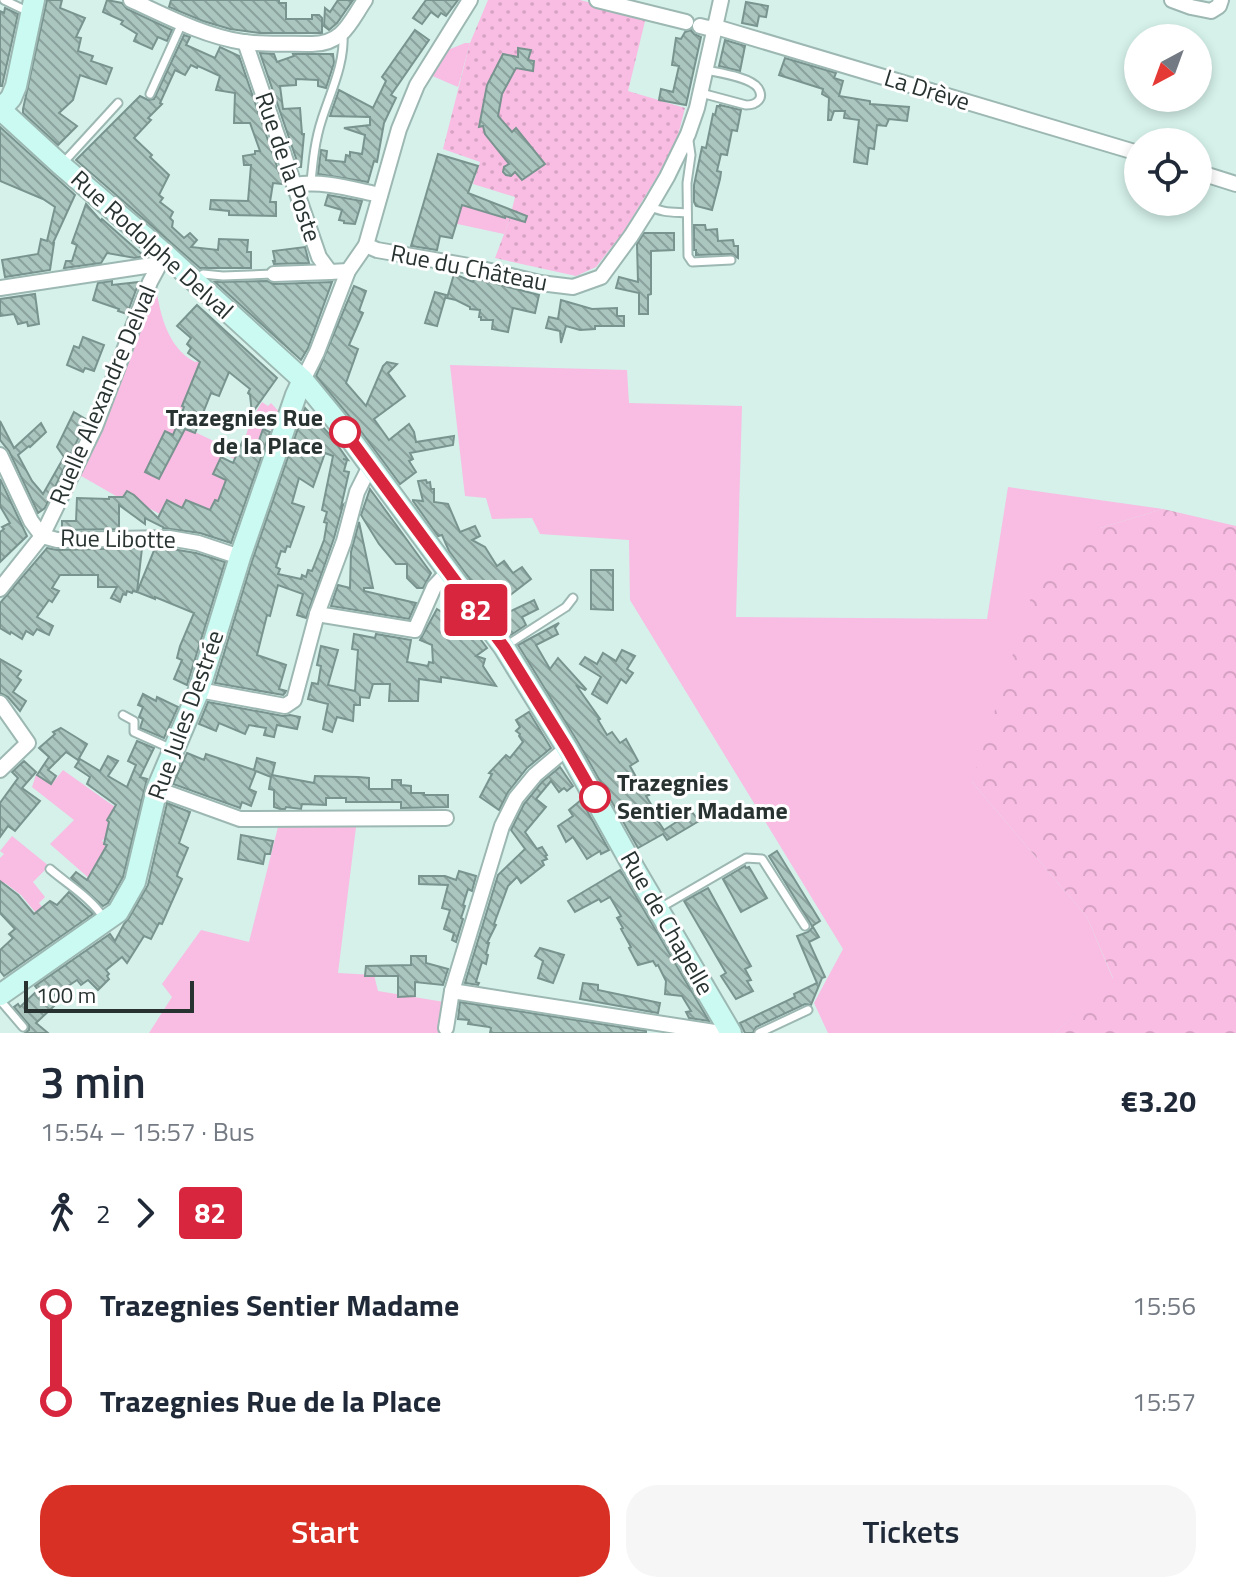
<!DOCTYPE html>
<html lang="en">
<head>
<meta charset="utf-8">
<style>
	:root { --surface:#fff; --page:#f6f6f7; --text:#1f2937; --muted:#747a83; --accent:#d93025 }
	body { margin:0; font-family:"Titillium Web",sans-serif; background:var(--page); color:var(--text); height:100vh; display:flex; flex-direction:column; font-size:30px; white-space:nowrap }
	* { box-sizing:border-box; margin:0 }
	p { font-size:26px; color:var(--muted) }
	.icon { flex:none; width:44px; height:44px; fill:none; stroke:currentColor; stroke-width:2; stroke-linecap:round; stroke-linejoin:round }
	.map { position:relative; height:1033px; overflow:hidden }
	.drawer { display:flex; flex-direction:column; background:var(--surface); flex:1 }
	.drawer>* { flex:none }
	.badge { padding:0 16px; border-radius:6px; font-size:28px; line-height:52px }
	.needle { width:52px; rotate:221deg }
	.controls { position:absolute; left:1124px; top:24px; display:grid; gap:16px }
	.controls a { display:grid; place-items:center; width:88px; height:88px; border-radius:50%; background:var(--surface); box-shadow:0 4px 12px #0003; font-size:40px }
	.scale { position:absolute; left:24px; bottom:20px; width:170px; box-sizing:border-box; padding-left:8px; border:4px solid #283331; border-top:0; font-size:22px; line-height:28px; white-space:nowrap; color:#283331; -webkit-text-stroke:6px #fff; paint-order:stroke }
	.map>.badge { position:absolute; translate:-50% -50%; box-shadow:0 0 0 4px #fff }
	.legs { display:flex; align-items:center; gap:12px; height:88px; padding:0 40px; font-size:26px }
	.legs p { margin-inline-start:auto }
	.head { display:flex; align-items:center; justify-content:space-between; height:136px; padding:0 40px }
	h1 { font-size:44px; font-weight:600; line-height:60px }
	.cta { display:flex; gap:16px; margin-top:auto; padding:16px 40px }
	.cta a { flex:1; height:92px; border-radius:32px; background:var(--accent); color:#fff; font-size:32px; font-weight:600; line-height:92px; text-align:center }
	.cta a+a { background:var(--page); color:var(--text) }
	ul { padding:0 40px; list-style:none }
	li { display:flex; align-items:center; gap:28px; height:96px; font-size:30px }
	li i { display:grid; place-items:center; width:12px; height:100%; margin:0 10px; background:currentColor }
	li i::after { content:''; width:20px; height:20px; margin:-10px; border:6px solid; border-radius:50%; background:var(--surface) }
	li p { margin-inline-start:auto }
	li:first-child i { background:linear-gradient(#0000 50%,currentColor 0) }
	li:last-child i { background:linear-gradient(currentColor 50%,#0000 0) }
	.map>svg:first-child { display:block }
	.green { fill:#f9bce3 }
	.forest { fill:url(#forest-crowns) }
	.park { fill:url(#park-dots) }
	.building { fill:url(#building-back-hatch); stroke:#79948e; stroke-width:2; fill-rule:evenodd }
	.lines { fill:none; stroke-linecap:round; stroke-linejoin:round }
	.lane-casing { stroke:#9db8b2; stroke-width:11 }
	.street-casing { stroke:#9db8b2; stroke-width:18 }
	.secondary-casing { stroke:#9db8b2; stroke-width:24 }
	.lane { stroke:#fff; stroke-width:7 }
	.street { stroke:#fff; stroke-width:14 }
	.secondary { stroke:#cafaf2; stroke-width:20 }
	.line-1-casing { stroke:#fff; stroke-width:18 }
	.line-1 { stroke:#d7263d; stroke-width:12 }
	.stop-1-dot { fill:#fff; stroke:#d7263d; stroke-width:4 }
	.labels { text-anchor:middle; stroke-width:6; stroke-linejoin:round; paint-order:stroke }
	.street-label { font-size:24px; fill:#283331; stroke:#fff }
	.stop-label { font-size:24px; font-weight:bold; fill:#283331; stroke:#fff; text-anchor:end }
</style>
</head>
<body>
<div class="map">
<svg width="1236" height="1033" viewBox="0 0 1236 1033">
	<defs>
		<pattern id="forest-crowns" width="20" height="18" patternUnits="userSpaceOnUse" patternTransform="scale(2)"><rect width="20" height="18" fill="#f9bce3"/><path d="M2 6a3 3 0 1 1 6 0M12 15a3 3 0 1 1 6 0" fill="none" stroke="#d5a2c3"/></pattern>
		<pattern id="park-dots" width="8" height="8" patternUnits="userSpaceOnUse" patternTransform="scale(2)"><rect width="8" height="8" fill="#f9bce3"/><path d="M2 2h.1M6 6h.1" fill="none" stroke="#d5a2c3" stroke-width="1.8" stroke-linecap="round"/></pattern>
		<pattern id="building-back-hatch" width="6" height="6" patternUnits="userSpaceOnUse" patternTransform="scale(2)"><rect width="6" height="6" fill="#aac6bf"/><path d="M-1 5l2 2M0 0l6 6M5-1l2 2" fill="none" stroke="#8aa19c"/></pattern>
	</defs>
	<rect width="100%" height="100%" fill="#d5f1ea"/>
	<g class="green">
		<path d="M465,43H470L458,87L430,75L448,50Z"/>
		<path d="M459,202L510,218L504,234L453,223Z"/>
		<path d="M155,280C159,310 166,347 195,362L201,361L176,423L245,456L242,463L224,454L220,459L228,478L218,509L167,518L147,507L145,515L130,504L76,473Z"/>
		<path d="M450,365L627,370L629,403L742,406L736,617L987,619L1008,487L1163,509L1100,528L972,782L1087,917L1113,979L1055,1033H828L814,1003L843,949L630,600L629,540L540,534L532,518L492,519L486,498L465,496Z"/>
		<path d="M262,402L268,406L271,403L280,413L274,431L264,427L257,444L245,438L251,420Z"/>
		<path d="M63,770L115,807L108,817L114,822L106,839L102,840L108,853L101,854L91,880L50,844L74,820L32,787L36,775L51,785Z"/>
		<path d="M280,819H357L338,973L374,975L378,991L450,1003L446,1033H149L172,997L162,984L201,930L249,942Z"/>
		<path d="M12,836L49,866L33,882L45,897L39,903L42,907L36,913L21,895L5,883L0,888V858L4,854L0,851Z"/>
	</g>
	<path class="forest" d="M1163,509L1236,526V1033H1055L1113,978L1087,917L972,782L1035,585L1100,528Z"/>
	<path class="park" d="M488,0H580L646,17L628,91L685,108L675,147L624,231L596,267L576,276L495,258L510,218L515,197L473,184L480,162L443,149L470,43Z"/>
	<g class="building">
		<path d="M47,0H62L60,8L85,18L76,37L81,38L78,51L93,56L91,61L112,68L106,84L80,75L73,100L59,113L77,126L58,145L23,113V109Z"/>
		<path d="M107,0L122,3L127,9L172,30L167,41L158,37L152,49L134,41L137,34L121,24L123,21L103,12Z"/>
		<path d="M171,0H279V3H286V19H312V15H319L322,18V33H260L230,29L203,21L169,7Z"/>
		<path d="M338,0H353L337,23L329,30L324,26L325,8L330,12Z"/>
		<path d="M426,0H458L446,16L441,13L438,17L431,12L422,24L413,18Z"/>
		<path d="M746,2L768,6L766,17L759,16L757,26L742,23Z"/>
		<path d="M5,8L18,14L2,86H0V11L4,13Z"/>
		<path d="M415,30L429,40L391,95L396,98L384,123L377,162L374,161L368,182L318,174L321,150L327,151L326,160L345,162L346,155L350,156V152L362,154L365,135L344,128L370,125V117L330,116L339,90L373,108L386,81L382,77Z"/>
		<path d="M691,30L694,34L701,37L686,105L659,100L661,89L673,92L679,66L672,65L676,38L681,39L685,32Z"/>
		<path d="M184,35L190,37L186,45L215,58L220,47L239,56L283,184L273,183L270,202H276V216L229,215V211L210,209L211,200L248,201L251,165H244L243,156L255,154V151H260L250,123H234L235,93L216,90L220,76L198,66L197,68L191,65L185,75L175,70L160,103L162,104L148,118L151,120L134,138L152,155L150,157L169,175L159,195L163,198L160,202L173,212L170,218L173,221L172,227L184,238L190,233L197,240L191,247L218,250L219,239L248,240L247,252H251V268H200L76,160L140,96L148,100L154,99Z"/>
		<path d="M725,40L745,46L740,71L719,66Z"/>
		<path d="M518,48L531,50L528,60L534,61L533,71L516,68L502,94L498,116L512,132L516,128L545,164L522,180L515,172L511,176L506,175L503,172L504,167L509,164L485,134L483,126L479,127L487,85L503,54L518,57Z"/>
		<path d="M260,53L274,54L277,62L294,56L293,54H333L334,63L326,88L318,86V80L296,79V85L280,86L283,109L300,108L302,134H304L301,167H299Z"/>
		<path d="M785,58L836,73L834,78L843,81L839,96L870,101V104L909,107L907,121L889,119L886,126L877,125L874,149L869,148L867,164L854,162L859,120L844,118L845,111H834L831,120H828L829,98L822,94L823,89L779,75Z"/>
		<path d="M720,105L741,110L737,131L732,130L727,155L721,154L717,171L721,172L720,179L712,210L696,206L694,202V185L702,147L706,148L713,114L715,115L717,106H720Z"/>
		<path d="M0,127L75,195L53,243H54L50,270L5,277L2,260L38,254L41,239L47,241L55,207L43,199L0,181Z"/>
		<path d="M438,154L478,166L468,193L527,216L525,222L505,216V218L462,205L452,238L440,236L437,250L411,246Z"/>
		<path d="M328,195L362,201L355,224L344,223V221L339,220L342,210L325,205Z"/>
		<path d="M86,204L101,221L102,219L144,256L135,258L107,253L101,263L64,268L66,261H72L77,245L72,243Z"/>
		<path d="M694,225H705L706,230L717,229L718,241L733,240L734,246H738V258L731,254L696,255V250H694Z"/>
		<path d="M644,233H674V250L651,251V294L648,295V314H639V293L616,288L619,277L638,282L637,244Z"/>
		<path d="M305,247L309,263L274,264L273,261H275L273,251Z"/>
		<path d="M454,274L473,282L474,278L539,295L535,313L513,308L508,332L492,329L493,320H481V317H479L480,310L470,309V307L456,300L447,298Z"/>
		<path d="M112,281V285L139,282L127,314L118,311L119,309L93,300L98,283Z"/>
		<path d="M267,281L274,284L332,282L308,348L301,360L215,282Z"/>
		<path d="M354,286L366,291L359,311L363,313L349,345L358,349L346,383L366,406L383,366L387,362L397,364L388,373L405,396L374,419L389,440L409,424L414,432L416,442L454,436L453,445L410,453L413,459L409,461L416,472L400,484L354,422L316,376Z"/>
		<path d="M435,292L446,295L437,326L425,323Z"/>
		<path d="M35,294L39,324L28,326L27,322L18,324L14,314L0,316V299Z"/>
		<path d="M561,300L592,309L617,308V316H624V326H595V329L580,330L566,326L561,343L560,331L546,328L549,317L558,319Z"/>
		<path d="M197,305L277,378L252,413L250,395L248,393L250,389L229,372L219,396L211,393L195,433L185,429L159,479L145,472L165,431L173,435L184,407L182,406L200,362L188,353L191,348L187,344L191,338L177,326Z"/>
		<path d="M83,337L104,345L94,371L85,368L83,372L67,365L74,346L79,348Z"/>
		<path d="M305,408L331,436L348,460L343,459L347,460L344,471L349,472L341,507L343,505L334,538L306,618L297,615L303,594L278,585L270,616L267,615L257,655L286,665L279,689L286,691L285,693L283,695L215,683L252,561ZM325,453L333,456L322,510L327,512L324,522L327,523L324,540L312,571L308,570L306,577L302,575L301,579L278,574L280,569L276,567L281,551L285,552L287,546L290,547L304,507L292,503L299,478L313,487Z"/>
		<path d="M74,412L87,420L45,508L38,513L9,451L0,440V421L14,448L41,423L46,432L30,447L29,446L18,455L32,481L43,494L64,457L57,447Z"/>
		<path d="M263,429L270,432L231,543L200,533L163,528V527L145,518V524L119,505V529L62,530V521H76L77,498L109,499V497H123L127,491L134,495L158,518L167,500L182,508L186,500L210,510L215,500L218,501L226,480L213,474L221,457L233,463L243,440L257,446Z"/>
		<path d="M0,479L27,536L0,562V532L4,529L2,527L10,523L0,506Z"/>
		<path d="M426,480L427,483L430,482L431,489H434V502L448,504L460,532L475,526L480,536L472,540L485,547L497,566L504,561L513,573L522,567L531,579L492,609L449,551L442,535L438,536L413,501V500L423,501L418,481Z"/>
		<path d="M370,489L431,573L423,588H417L407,578V564H396L379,544L361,515Z"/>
		<path d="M359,522L373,588H364V591L416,603L409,619L331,606L338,585L350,588L351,552Z"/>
		<path d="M47,548L57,550L142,548L137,592L133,591L132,593L127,591L126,595L123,594L120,602L111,598L117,587H98V575H60L52,588L59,591L52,602L49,600L37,617L53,626L49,635L37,629L33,635L26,631L22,639L11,632L10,634L0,628V603Z"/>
		<path d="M155,548L172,549L196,553L225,562L187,685L174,679L182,660L177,658L180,646L194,613L155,597V599L137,592Z"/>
		<path d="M591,570H613V610L591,609Z"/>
		<path d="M534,600L538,609L522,617L526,625L511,635L498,617Z"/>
		<path d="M437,609L451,618L459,611L487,648L476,656L485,659L483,666L496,686L441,677V682L419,679L418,701H389L390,684H373L369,698L360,697V705H354L353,721L337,717L332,732L323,729L328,704L308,699L312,683L318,684L321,666L317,665L321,646L338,650L328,685L355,691L358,650L352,649L354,634L375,638L376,634L411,640L407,662L428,666L429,662L433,663L432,645L420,640Z"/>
		<path d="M559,623L555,628L558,634L536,645L550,669L558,658L586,689L585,690L576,685L600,719L598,720L607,735L612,732L620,743L626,739L638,761L630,766L641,786L649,795L646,796L655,811L652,812L664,830L692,812L699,821L667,840L663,834L638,848L579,744L518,645Z"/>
		<path d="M622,650L635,656L627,669L633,673L626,683L621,679L607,703L592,694L601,677L580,664L585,657L597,664L603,653L616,661Z"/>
		<path d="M0,659L21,671L17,677L21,680L13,692L26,701L20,711L8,697L0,693Z"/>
		<path d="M143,694L156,701L157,697L178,707L164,738L140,728L143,719L139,717L143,707L138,705Z"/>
		<path d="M208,702L283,716L290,715L300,717L297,729L277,725L274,737L264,735L266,728L249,725L245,734L219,723L216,731L199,724Z"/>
		<path d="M529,712L551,748L527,768L508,792L499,810L480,797L492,774L489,773L506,755L510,758L523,742L519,736L520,734L516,731L520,727L516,720Z"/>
		<path d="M61,728L87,744L78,760L66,752L48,770L56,776L51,784L37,775L49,757L39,748L55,734L53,732Z"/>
		<path d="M137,741L154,748L140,777L147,779L123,877L108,903L103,906L71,878L76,872L87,880L107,845L104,844L109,822L107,820L116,805L87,784L90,777L75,767L80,759L100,771L108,756L118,761L108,776L127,787L136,765L128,761Z"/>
		<path d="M187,753L204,760L206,754L254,770L257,758L275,763L272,775L314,783L315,776L358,777L369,778V789H392V780H401V785L411,786V793H424V795H448V807L401,808V802H346V798H326V805L302,804L301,809L286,807L285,809H280L274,807V790L269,789L271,777L256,771L249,789L256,792L251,806L242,802L240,808L173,784Z"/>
		<path d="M24,761L36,772L22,788L40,801L15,831L8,826L0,837V803L18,778L12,772Z"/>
		<path d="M560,767L573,786L567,791L564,788L559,792L551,781L536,799L546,807L525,832L537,849L542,847L547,855L545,856L547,859L542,861L544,865L521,883L517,877L508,886L494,924L496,925L487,943H489L486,954L488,955L486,964L482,962L476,982L479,983L478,985L465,983L498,875L525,849L511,830L524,804L542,782Z"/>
		<path d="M581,800L609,850L601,854L600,851L587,859L573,837L566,842L558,826L573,816L569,810Z"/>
		<path d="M167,803L190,812L179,843L188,848L178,872L177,876L182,879L162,924L159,923L151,939L144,936L127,963L122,957L106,970L109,974L107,976L109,979L98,990L88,980L81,985L77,980L52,997L54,999L51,1001L54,1006L36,1023L48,1033H25L29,1030V1025L14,1007L18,1004L20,1007L38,990L35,986L110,934L115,941L124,924L129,918L148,885Z"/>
		<path d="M241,835L273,841L270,854H265L263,864L238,859Z"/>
		<path d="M777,851L820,921L812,926L769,856Z"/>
		<path d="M745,866L746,868L749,867L767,898L741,912L723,879Z"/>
		<path d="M620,870L624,876L709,1021L689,1018L686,1012L691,1011L682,996L665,994L666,981L658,965L656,966L653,961L638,965L629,948L631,947L621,929L623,928L617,918L621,916L610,897L601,902L599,899L575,912L568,901Z"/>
		<path d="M459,871L476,876L472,891L468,889L463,905L465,906L461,918L463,919L456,942L452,940L454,933L444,929L450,910L442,908L448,885L419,884V876H445L456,880Z"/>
		<path d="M0,881L18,895L34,914L50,901L57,905L69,892L93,914L4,976L0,971V950L13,938L9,934L15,929L0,913Z"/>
		<path d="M708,888L751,966L745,969L751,980L747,981L753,991L736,999L721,976L726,973L684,901Z"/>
		<path d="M813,927L819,937L809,942L825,977L822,978L811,1005L805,1004L756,1027L753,1033H745L740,1023L795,997L794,994L817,983L797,936L808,932Z"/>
		<path d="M540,948L564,955L553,983L538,978L543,961L535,956Z"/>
		<path d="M411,956H426V963L448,969L443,985L415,982V996L398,997V976H365L366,966L411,965Z"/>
		<path d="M583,983L598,985V990L660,1003L658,1013L580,999Z"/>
		<path d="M460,1002L646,1031V1033H490L491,1028L489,1027L468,1024L469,1020L458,1019Z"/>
	</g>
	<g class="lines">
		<defs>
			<g id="lane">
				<path d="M4,0L29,12"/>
				<path d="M701,93L746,105C756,105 765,99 758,88C750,77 720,73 706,70"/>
				<path d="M150,94L182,23"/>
				<path d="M689,141L691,155L687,183L688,256L692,262L731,260"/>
				<path d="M63,163L118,103"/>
				<path d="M311,182C313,161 315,140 322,119C331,91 345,63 343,33"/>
				<path d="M650,206C661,213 674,212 687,213"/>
				<path d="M196,279L203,274L223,276L273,274"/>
				<path d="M507,645L566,607L573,598"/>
				<path d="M123,715L134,721V732L172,749"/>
				<path d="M50,869C66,883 94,900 104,919"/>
				<path d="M660,908L746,858L762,859L805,926"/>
				<path d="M0,1000L23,1027"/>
				<path d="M759,1033L808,1010"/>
			</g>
			<g id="street">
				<path d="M131,0C166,16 204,36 243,42C265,45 289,43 312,44C343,44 350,22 365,0"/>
				<path d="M597,0L686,22"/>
				<path d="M1172,0L1191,7L1211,11L1219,6L1221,0"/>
				<path d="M700,26L708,28L716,27L1138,153"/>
				<path d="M245,42L319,257L330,272L348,271"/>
				<path d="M1198,172L1236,184"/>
				<path d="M294,185C323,180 351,189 380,195"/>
				<path d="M366,245L377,250L469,266L540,283L573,287L601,277L631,236L650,206L667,177L688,134L697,108L721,0"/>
				<path d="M274,274L330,272"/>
				<path d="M0,288L159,264"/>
				<path d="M303,380L317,352L348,271L366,245L399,129L417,85L470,0"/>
				<path d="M0,455L31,521L42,536"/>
				<path d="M370,466L357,492L344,541L317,614L415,630L434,587L448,572"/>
				<path d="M42,536L57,540L169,538L198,543L240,557"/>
				<path d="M0,589L42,536L95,427L150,282L165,254"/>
				<path d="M199,690L285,706L294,700L317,614"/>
				<path d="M0,703L28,743L0,770"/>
				<path d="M157,789L240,819L446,818"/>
				<path d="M452,991L721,1033"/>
				<path d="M446,1028L452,991L502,826L516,798L535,775L561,753L568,750"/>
			</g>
			<g id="secondary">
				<path d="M0,109L61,165L165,254L303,380L344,430L504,647L568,750L635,870L731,1033"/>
				<path d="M1,109L11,98L16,86L34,0"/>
				<path d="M0,995L118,912L135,882L157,789L199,690L240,557L296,395L303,380"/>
			</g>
		</defs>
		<use href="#lane" class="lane-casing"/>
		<use href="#street" class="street-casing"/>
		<use href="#secondary" class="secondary-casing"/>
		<use href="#lane" class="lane"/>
		<use href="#street" class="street"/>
		<use href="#secondary" class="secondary"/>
	</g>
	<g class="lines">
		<defs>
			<path id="line-1" d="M345,432L504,647L568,750L595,797"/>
		</defs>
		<use href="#line-1" class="line-1-casing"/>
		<use href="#line-1" class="line-1"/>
	</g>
	<g class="stop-1-dot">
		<circle cx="345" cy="432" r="14"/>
		<circle cx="595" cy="797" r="14"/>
	</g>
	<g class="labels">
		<g class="street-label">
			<text transform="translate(927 90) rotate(17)" y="8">La Drève</text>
			<text transform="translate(288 167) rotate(71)" y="8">Rue de la Poste</text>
			<text transform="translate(152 245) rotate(42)" y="8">Rue Rodolphe Delval</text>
			<text transform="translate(469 268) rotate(11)" y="8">Rue du Château</text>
			<text transform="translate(103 395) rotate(-67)" y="8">Ruelle Alexandre Delval</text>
			<text transform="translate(118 539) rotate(1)" y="8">Rue Libotte</text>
			<text transform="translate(186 715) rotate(-70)" y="8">Rue Jules Destrée</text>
			<text transform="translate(667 923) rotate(60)" y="8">Rue de Chapelle</text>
		</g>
		<g class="stop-label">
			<text x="323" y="426">Trazegnies Rue<tspan x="323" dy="28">de la Place</tspan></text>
			<text x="617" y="791" text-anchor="start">Trazegnies<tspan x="617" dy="28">Sentier Madame</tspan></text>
		</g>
	</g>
</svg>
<div class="controls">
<a><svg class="needle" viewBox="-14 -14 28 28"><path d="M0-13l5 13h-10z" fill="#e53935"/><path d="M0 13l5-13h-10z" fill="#747a83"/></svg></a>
<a><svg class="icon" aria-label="locate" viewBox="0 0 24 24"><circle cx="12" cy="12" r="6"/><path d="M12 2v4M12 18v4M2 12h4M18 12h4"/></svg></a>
</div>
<div class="scale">100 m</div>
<b class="badge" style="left:476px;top:610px;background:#d7263d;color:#fff">82</b>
</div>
<section class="drawer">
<div class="head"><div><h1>3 min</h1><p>15:54 – 15:57 · Bus</p></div><b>€3.20</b></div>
<div class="legs"><svg class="icon" aria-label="walk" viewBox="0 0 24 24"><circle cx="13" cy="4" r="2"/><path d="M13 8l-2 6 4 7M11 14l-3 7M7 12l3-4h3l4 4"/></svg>2<svg class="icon" aria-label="forward" viewBox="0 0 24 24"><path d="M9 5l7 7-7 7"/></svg><b class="badge" style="background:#d7263d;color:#fff">82</b></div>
<ul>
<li><i style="color:#d7263d"></i><b>Trazegnies Sentier Madame</b><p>15:56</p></li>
<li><i style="color:#d7263d"></i><b>Trazegnies Rue de la Place</b><p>15:57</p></li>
</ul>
<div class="cta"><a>Start</a><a>Tickets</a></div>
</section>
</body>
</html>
